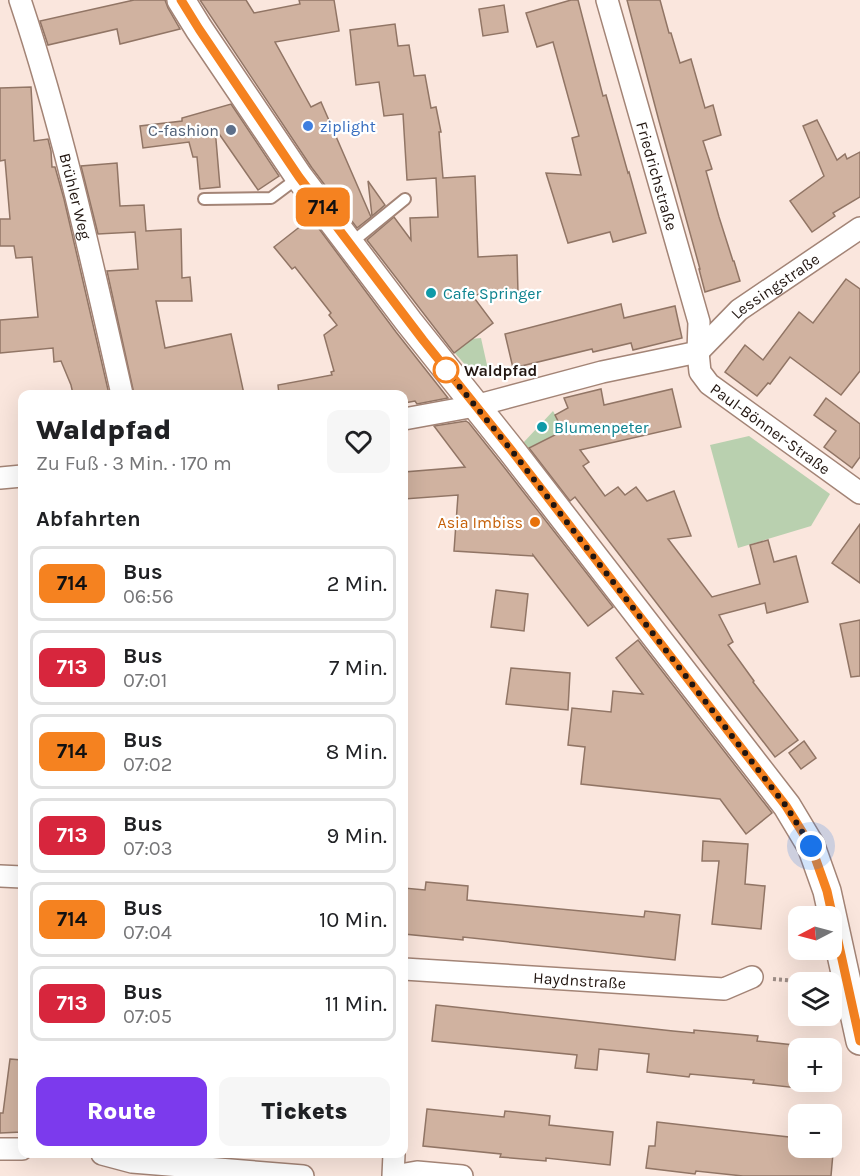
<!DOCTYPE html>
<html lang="de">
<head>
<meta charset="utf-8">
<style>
	:root { --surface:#fff; --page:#f6f6f6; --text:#202124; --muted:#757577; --line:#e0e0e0; --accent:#7c3aed }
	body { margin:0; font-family:Karla,sans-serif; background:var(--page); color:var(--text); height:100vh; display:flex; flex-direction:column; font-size:22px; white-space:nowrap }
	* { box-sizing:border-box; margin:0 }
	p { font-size:20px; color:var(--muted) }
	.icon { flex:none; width:33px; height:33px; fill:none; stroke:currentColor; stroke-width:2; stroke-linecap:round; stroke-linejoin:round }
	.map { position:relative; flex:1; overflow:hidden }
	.panel { position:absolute; left:18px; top:390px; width:390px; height:768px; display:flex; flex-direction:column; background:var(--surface); border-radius:12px; box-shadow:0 6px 24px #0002 }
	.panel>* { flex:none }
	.badge { padding:0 12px; border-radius:9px; font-size:21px; line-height:39px }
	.needle { width:39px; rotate:264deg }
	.buttons { position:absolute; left:788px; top:906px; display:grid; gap:12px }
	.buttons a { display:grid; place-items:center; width:54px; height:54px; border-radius:12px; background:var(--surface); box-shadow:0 6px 24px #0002; font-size:30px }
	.you { position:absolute; width:30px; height:30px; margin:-15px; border:4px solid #fff; border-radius:50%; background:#1a73e8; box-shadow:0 0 0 9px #1a73e833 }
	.map>.badge { position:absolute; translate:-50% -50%; box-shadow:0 0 0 3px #fff }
	h2 { padding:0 18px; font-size:22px; line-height:54px }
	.round { display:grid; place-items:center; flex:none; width:63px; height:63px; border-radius:12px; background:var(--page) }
	.headline { display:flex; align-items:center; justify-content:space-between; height:102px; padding:0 18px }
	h1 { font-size:28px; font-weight:800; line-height:45px }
	.action { display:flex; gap:12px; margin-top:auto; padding:12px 18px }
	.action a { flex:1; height:69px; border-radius:12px; background:var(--accent); color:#fff; font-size:24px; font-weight:800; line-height:69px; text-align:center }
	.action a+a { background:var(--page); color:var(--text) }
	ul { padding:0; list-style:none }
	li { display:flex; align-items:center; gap:18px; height:75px; margin:0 12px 9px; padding:0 6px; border:3px solid var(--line); border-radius:12px }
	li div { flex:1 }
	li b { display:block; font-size:22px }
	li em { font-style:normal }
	li .badge { min-width:66px; font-weight:700; text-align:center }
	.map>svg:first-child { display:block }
	.green { fill:#b9d0af }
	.building { fill:#d0b2a0; stroke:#917565; stroke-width:1.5 }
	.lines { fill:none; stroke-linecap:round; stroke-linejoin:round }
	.service-casing { stroke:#a38476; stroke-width:14 }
	.minor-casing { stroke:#a38476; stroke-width:24 }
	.tertiary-casing { stroke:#a38476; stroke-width:30 }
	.path { stroke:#9c8c85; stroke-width:4; stroke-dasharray:3 3; stroke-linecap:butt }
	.service { stroke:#fff; stroke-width:10 }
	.minor { stroke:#fff; stroke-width:21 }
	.tertiary { stroke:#fff; stroke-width:27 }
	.line-casing { stroke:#fff; stroke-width:14 }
	.line { stroke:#f58220; stroke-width:9 }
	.walk { stroke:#221611; stroke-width:6; stroke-dasharray:0 10.8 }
	.shop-dot { fill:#3f7fe0; stroke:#fff; stroke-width:2 }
	.service-dot { fill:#5c6f8a; stroke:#fff; stroke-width:2 }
	.culture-dot { fill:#0f9aa8; stroke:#fff; stroke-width:2 }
	.stop-dot { fill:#fff; stroke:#f58220; stroke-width:3 }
	.food-dot { fill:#e8710a; stroke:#fff; stroke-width:2 }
	.labels { text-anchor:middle; stroke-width:4.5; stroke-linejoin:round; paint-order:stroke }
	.shop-label { font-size:16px; fill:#366cbe; stroke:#fff; text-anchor:start }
	.service-label { font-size:16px; fill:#4e5e75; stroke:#fff; text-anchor:end }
	.street-label { font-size:16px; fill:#221611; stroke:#fff }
	.culture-label { font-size:16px; fill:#0d838f; stroke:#fff; text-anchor:start }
	.stop-label { font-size:16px; font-weight:bold; fill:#221611; stroke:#fff; text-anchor:start }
	.food-label { font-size:16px; fill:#c56008; stroke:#fff; text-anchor:end }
</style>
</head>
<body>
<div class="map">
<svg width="860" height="1176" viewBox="0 0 860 1176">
	<rect width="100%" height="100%" fill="#fae6dd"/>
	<g class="green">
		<path d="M481,338L487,365L498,374L489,375L480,366L475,368L467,367L454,352L471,339Z"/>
		<path d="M553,411L564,431L528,448L523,443Z"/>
		<path d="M749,436L830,494L811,526L738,548L710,445Z"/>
	</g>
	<g class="building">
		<path d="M134,0H165L168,8L180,29L120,44L117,29L48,45L40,21Z"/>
		<path d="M200,0H246L254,13L300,4L299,0H334L339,31L275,42L311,107L321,102L371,217L357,228L312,168Z"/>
		<path d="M571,0H578L603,96L606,95L628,173L629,172L646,233L613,242L610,232L568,243L546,173L581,175L572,138L579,136L553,42L537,47L526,13Z"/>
		<path d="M627,0H660L669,33H671L680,63L691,59L705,108L713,105L721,135L703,141L712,169L706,171L719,217L733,261H734L740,281L705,292L699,269H700L659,121Z"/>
		<path d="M504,5L508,32L483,36L479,9Z"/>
		<path d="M395,24L398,46L409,45L414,76L425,75L431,108L436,107L441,132H439L443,178L475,176L478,257L517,255L518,293L472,295L493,323L454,353L367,240L394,217L411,240L410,218L438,217L436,178L407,180L403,114L384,116L379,82L356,85L350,30Z"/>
		<path d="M31,87L34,141L48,139L51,151L52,167H55L64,199L109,394H73L71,385L61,361L54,362L53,348L0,353V320L38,317L32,257L16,258L14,246H0V219H10L5,160L0,161V88Z"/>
		<path d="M231,104L279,176L258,190L215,128L220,187L200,189L197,157H193L189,142L143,148L140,126L182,121V118Z"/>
		<path d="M817,120L837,160L845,154L847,159L860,152V197L833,213L835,216L812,232L790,201L824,176L803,126Z"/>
		<path d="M117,163L120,206L144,205L146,231L181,229L182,278L190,277L192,301H156L165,348L231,334L244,394H134L107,271L138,269L135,232L98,234L81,166Z"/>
		<path d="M368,181L385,205L372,216Z"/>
		<path d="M311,218L396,332L448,398L417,404L415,401L404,403V394H279L278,385L332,375L331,372L334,371L324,335L337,325L329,315L331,313L295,267L292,269L274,247Z"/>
		<path d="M846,279L860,289V371L841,395L790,357L770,384L768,383L757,396L725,372L745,345L763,360L799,312L813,323Z"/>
		<path d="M621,304L624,318L675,306L682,338L633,350L631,343L593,352L592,349L513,368L505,334Z"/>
		<path d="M601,389L604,405L672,389L681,427L580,450L589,462L583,466L605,496L618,487L625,495L636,487L647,501L674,491L691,536L668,539L712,597L760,584L750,545L768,540L774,562L796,556L808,602L767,613L765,603L719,615L733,642L728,645L754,681L753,682L798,740L775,757L575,497L570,501L529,448L563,431L555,415L568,408L564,398Z"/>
		<path d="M826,398L860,424V457L852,468L824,447L836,431L814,415Z"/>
		<path d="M466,421L469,423L500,462L613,607L588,626L533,555V556L454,551L458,495L404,499V472L465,467L434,426Z"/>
		<path d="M860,524V583L832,563Z"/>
		<path d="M496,590L528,594L524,631L491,627Z"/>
		<path d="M860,620V676L851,677L840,624Z"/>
		<path d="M638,640L772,813L746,834L720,799L581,784L585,747L568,745L572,708L611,712L613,691L643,694L616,658Z"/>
		<path d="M511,668L570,673L568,710L506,704Z"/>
		<path d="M804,741L816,758L801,769L789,753Z"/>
		<path d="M703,841L748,844L745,884L765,886L761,929L712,924L719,861H702Z"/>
		<path d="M426,882L468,886L467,900L644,917L645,911L680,915L675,960L463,937V940L404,934V888L425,890Z"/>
		<path d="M436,1005L673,1031L694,1033V1030L758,1036L757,1041L803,1046L802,1048H798V1088L753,1083L754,1080L732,1078L690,1074L689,1077L647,1072L649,1054L599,1049L597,1070L575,1068L577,1055L432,1041Z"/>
		<path d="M10,1059L22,1060V1132L0,1133V1113H3Z"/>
		<path d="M427,1109L504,1117L505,1111L550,1116L549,1125L613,1132L610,1165L546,1158V1161L500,1157L501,1154L423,1146Z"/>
		<path d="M657,1122L798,1138V1148H831V1142H834L831,1176H743L696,1171L695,1174L646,1168L649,1146H655Z"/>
	</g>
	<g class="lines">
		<defs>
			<g id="service">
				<path d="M204,199L271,198L299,177"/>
				<path d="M351,243L405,199"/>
			</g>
			<g id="minor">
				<path id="s1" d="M20,0C63,129 92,262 122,394"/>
				<path id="s2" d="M607,0L699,322L698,352L700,372L709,384L860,493"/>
				<path id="s3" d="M698,352L739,310L860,228"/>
				<path d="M404,419L475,406L602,372L698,352"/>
				<path d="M0,478L22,476"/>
				<path d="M0,876L22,877"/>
				<path id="s4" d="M404,969L724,989L752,977"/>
				<path d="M0,1149H22"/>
				<path d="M102,1154L132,1162L303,1176"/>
				<path d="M393,1176L394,1154"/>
				<path d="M394,1176L417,1172L462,1176"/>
			</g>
			<path id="tertiary" d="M181,0L199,29L299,177L409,322L512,451L787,806L811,846L827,891L860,1041"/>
		</defs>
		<use href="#service" class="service-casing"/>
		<use href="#minor" class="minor-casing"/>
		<use href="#tertiary" class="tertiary-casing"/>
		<path class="path" d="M773,979L811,982"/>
		<use href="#service" class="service"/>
		<use href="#minor" class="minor"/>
		<use href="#tertiary" class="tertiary"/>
	</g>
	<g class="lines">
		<defs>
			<path id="line" d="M181,0L199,29L299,177L423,340L512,451L786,806L811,846L827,891L860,1041"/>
		</defs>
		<use href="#line" class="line-casing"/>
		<use href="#line" class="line"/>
		<path class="walk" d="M446,370L512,451L786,806L811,846"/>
	</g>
	<circle class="shop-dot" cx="308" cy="126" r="6"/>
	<circle class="service-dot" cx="231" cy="130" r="6"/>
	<g class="culture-dot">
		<circle cx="431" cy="293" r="6"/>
		<circle cx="542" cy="427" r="6"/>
	</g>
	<circle class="stop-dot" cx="446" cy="370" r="12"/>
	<circle class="food-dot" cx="535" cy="522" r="6"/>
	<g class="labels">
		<g class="shop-label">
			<text x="320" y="132">ziplight</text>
		</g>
		<g class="service-label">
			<text x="219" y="136">C-fashion</text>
		</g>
		<g class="street-label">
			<text dy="6" stroke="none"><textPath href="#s2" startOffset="183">Friedrichstraße</textPath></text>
			<text dy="6" stroke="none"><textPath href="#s1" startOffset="204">Brühler Weg</textPath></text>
			<text dy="6" stroke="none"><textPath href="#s3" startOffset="102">Lessingstraße</textPath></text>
			<text dy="6" stroke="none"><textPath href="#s2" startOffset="476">Paul-Bönner-Straße</textPath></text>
			<text dy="6" stroke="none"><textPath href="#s4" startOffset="176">Haydnstraße</textPath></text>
		</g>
		<g class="culture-label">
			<text x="443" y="299">Cafe Springer</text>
			<text x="554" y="433">Blumenpeter</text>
		</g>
		<g class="stop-label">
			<text x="464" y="376">Waldpfad</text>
		</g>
		<g class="food-label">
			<text x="523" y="528">Asia Imbiss</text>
		</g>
	</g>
</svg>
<div class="buttons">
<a><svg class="needle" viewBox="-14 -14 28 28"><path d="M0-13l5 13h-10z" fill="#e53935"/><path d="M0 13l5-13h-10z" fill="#757577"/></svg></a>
<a><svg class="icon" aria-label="layers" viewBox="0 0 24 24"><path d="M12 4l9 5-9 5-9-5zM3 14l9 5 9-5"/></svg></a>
<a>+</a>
<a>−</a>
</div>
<div class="you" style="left:811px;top:846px"></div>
<b class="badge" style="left:323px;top:207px;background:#f58220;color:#111">714</b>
<section class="panel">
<div class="headline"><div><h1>Waldpfad</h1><p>Zu Fuß · 3 Min. · 170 m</p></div><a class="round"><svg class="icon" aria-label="heart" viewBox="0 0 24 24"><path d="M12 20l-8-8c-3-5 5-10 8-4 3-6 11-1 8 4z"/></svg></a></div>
<h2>Abfahrten</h2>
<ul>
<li><span class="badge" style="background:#f58220;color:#111">714</span><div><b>Bus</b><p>06:56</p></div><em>2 Min.</em></li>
<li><span class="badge" style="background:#d7263d;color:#fff">713</span><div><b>Bus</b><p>07:01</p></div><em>7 Min.</em></li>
<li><span class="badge" style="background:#f58220;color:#111">714</span><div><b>Bus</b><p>07:02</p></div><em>8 Min.</em></li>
<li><span class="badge" style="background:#d7263d;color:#fff">713</span><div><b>Bus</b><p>07:03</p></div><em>9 Min.</em></li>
<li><span class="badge" style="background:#f58220;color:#111">714</span><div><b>Bus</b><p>07:04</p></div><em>10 Min.</em></li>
<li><span class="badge" style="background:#d7263d;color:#fff">713</span><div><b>Bus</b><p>07:05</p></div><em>11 Min.</em></li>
</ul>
<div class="action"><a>Route</a><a>Tickets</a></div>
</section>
</div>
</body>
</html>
